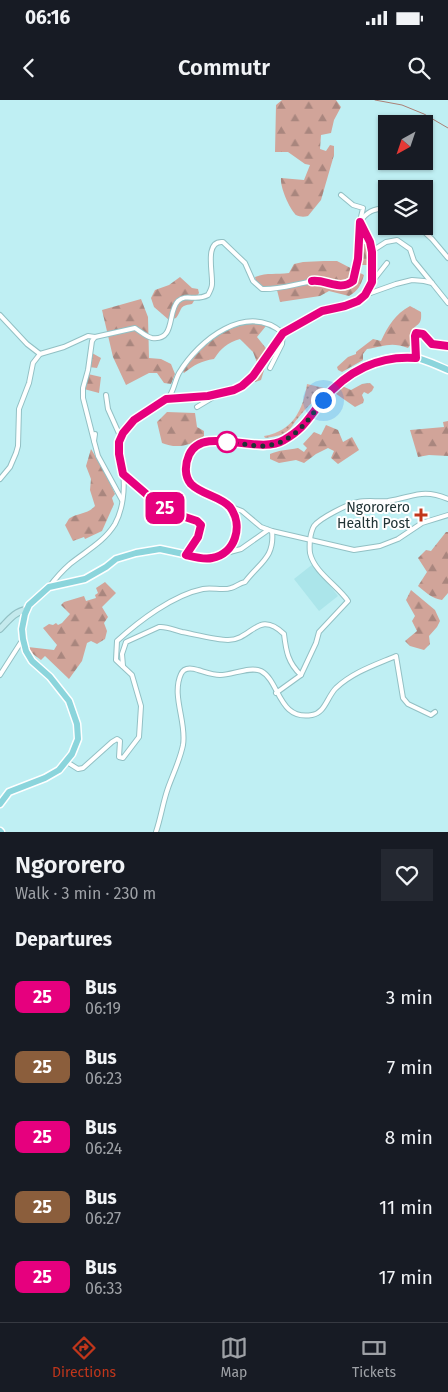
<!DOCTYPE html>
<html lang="en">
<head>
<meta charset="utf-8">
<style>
	:root { --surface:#171b24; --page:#242831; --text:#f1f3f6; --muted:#9ea1a6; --line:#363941; --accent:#c1361b }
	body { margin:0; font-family:"Fira Sans",sans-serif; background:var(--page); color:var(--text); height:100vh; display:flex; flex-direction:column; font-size:19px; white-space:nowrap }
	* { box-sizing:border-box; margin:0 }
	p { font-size:16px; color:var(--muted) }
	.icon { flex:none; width:28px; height:28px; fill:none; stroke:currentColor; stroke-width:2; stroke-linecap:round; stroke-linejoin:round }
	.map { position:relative; height:732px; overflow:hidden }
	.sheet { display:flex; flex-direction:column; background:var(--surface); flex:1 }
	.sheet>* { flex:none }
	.badge { padding:0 10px; border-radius:8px; font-size:18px; line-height:32px }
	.needle { width:32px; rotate:220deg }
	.buttons { position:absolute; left:378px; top:15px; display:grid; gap:10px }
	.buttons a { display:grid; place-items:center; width:55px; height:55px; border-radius:0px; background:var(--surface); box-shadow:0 1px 4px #0004; font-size:25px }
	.you { position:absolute; width:25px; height:25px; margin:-12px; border:4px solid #fff; border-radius:50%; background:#1a73e8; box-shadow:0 0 0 8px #1a73e833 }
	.map>.badge { position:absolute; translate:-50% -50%; box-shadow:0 0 0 2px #fff }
	h2 { padding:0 15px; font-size:19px; line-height:45px }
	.round { display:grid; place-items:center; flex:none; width:52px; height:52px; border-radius:0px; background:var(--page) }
	.headline { display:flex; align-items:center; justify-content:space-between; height:85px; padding:0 15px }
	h1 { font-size:24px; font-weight:600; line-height:38px }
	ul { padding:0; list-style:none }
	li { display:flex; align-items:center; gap:15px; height:70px; padding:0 15px }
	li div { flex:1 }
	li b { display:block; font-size:19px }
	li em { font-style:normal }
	li .badge { min-width:55px; font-weight:700; text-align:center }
	.status { display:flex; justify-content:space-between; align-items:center; height:35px; padding:0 25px; background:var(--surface); direction:ltr }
	.status svg { height:14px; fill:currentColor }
	header { display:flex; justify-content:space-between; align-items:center; height:65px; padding:0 15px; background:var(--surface); font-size:22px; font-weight:600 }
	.dock { display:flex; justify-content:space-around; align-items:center; height:70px; border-top:1px solid var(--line); background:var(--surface); font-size:14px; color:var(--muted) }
	.dock a { display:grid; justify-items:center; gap:2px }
	.dock .current { color:var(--accent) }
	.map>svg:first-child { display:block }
	.built { fill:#abe5ea }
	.grass { fill:url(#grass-dots) }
	.forest { fill:url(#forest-firs) }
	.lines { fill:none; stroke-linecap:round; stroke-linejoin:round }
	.stream { stroke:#ab8076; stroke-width:1 }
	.minor-casing { stroke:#92c0c4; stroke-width:6 }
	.secondary-casing { stroke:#92c0c4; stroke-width:8 }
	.primary-casing { stroke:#fff; stroke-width:9 }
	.minor { stroke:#fff; stroke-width:4 }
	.secondary { stroke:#c5eaed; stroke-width:5.5 }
	.primary { stroke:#8bd5dc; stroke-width:6 }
	.line-casing { stroke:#fff; stroke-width:11 }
	.line { stroke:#e6007e; stroke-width:8 }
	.walk { stroke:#203335; stroke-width:5; stroke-dasharray:0 9 }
	.stop-dot { fill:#fff; stroke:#e6007e; stroke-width:2.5 }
	.poi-dot { fill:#c1361b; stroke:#fff; stroke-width:2 }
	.labels { text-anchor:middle; stroke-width:4; stroke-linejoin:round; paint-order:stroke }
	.poi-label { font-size:14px; fill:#203335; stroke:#fff; text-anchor:end }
</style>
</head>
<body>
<div class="status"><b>06:16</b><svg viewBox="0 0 49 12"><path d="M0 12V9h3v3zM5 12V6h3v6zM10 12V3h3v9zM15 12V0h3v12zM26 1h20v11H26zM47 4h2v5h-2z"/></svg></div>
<header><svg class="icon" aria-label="back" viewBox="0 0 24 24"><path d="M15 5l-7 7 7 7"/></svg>Commutr<svg class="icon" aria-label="search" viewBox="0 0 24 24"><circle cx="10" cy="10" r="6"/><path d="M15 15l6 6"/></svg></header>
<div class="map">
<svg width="448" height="732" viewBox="0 0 448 732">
	<defs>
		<pattern id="grass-dots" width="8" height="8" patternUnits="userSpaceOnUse" patternTransform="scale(1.25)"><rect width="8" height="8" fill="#d8aea4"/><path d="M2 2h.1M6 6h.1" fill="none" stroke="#af8e86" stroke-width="1.8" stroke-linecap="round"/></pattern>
		<pattern id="forest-firs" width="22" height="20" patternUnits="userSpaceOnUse" patternTransform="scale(1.25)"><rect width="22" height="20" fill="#d1a499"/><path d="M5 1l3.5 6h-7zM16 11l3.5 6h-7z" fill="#a9867e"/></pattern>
	</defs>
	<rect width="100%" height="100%" fill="#bfeff3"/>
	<path class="built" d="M313,464L338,496L319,511L294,479Z"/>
	<path class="grass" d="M307,284L324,288C318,297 310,304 303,312C286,331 294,334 265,338L264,336C293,331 303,310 307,284Z"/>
	<g class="forest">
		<path d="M282,0H336L341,7L334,20L331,33L321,35L320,49L326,51L330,45L334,46V55L321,100L308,116C304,117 300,117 296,115C289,108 280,87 281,78L304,80L310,65L305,64L288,52H275L276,5Z"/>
		<path d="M360,128L369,147L372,165H360Z"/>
		<path d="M324,161H337L364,175C361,185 358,191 349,196L329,191L320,196L280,202L276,186H262L256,181L255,177C268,172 276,175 289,173L294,164L303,162Z"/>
		<path d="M180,177L192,188L198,189L199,193L192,204C178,206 183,209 176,218L169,220L154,207L151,198L155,190L169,185Z"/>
		<path d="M141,199L148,217L149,258L161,259L171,264L175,274L171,284L164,283L157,273H149L126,285L113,257L102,210Z"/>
		<path d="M410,206L421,212C422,225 418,223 412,230L411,244L408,248C390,241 383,247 367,249L363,254V260L342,272L338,270L337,267L348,257L356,254V252L373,239L381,241C388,226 395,214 410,206Z"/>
		<path d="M255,223L266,226L257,237L273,257L265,267L261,280L248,284L241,283L258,265L253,252L240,239C227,243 221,248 214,259C201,261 194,265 184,273L182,271C203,247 220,226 255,223Z"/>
		<path d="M92,253L101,258L97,268L89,267Z"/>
		<path d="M88,274L101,277L99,293L84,289Z"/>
		<path d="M370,283L374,287L372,291L368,294L364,292L362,295L364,300L363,303L355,307L332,291L340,285L351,290L362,284Z"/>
		<path d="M167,312L195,313L197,327L204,331V336C191,346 176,349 162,343L157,322Z"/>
		<path d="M448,321V356L429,355L418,357L410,330L444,327L443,322Z"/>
		<path d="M326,325L338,330L343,342L352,337L359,350L338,364L331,358L334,351L328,348L316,354L304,363L296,360L279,363L270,359V354C279,350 288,350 298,348L304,352L307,348L303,344L314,332L321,335Z"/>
		<path d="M91,349L106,374L115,394L112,398L114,404L102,431L85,439L84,437L73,441L65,425C67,423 68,419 70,418C78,413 88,414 95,406L90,390L91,379L86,366Z"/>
		<path d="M446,432H448V493L442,500C433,499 425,492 418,486L427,472L418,458L426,450L431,451Z"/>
		<path d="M105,482L116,493L102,507L108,517L104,523L107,531L105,539L97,544L91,541L87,543L82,561L69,579L45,556L41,560L33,554L28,547L54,550L57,545L43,528L49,524L53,525L56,523L58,525L62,523L70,514L61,505L64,502L84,496L86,501L96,498L95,495L98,493L96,488Z"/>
		<path d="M411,490L435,510L440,521L437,527L429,536L430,544L424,550L410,546L405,541L417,531L412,521L415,516L406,500Z"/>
	</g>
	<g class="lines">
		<path class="stream" d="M375,0L402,5L424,14L448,28"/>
		<defs>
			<g id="minor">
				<path d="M360,122C372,146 374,155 372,182"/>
				<path d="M360,122C367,111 374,109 386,108"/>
				<path d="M418,126L432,139L448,158"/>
				<path d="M372,151L386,142L397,140L410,149L414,161L432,183"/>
				<path d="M365,195L372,182L387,163"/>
				<path d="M0,215L27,244L40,254"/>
				<path d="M416,258L415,236L416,233L423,234L432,244L448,246"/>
				<path d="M270,268L282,244L283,233"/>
				<path d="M106,295L108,309L121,338"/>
				<path d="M166,299L208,296L234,290L242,286L253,276L283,233L323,211L345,206L358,201L365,195L396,184L412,180L424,181L432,183L448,203"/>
				<path d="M197,307L217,295"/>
				<path d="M95,334L94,341L98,356L122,400"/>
				<path d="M94,341L83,298V288L88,270L92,241L95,237L135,228C140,231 146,237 152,238C176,241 167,212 178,201C187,193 195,202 208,195C210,191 212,188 212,184C213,173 204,140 223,142L245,163L253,181L262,189C279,190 298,183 315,181C325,179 334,187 345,185C365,183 356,139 359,126C360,120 362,114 363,108L353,105L341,95"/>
				<path d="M123,374C137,385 150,399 166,408C177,415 192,416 201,425L198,437L186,455"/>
				<path d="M0,379L10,367L16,353L18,346L19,309L29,283L33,263L40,254L64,247L88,236L95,237"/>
				<path d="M229,406L242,411L261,427L272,431L354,450L380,446L398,439L422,423L448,415"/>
				<path d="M226,453L241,449L268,430"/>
				<path d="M49,487C55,479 62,471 70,464C86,451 104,442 115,424C123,409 125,389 123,372C121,362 117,352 119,342C124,324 144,312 159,303C162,301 166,300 169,297C174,290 175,280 179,273C199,240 246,202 283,233"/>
				<path d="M123,566L122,554L126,542L159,527C166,526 174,530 182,532C193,534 217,540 228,540C252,540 258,509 284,534C286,551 288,563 301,575"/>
				<path d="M0,575L23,539"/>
				<path d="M276,593L301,575L316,543L319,532L348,501C338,486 314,472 310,453C309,445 310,433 314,426C320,418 348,404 358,402C368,400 378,402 388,401C414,397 422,388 448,399"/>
				<path d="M67,662L78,669L83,668L112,642L117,639L120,641L119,657L123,658L139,637L141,606L132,575L116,560L117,541C139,521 173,495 203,489C212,487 223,491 231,488C236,487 239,483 245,482C259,463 275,458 272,431"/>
				<path d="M156,732C161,717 163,702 168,688C173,674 180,660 183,645C187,622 171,596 181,574C184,567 192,568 198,570C205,572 213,575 220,575C232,575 250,566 261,571C280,581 278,621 312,615C325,613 327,597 336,588C353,572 375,565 396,556L403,598L408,604L431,615L435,612"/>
			</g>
			<path id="secondary" d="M0,529C8,521 15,511 26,510"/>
			<g id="primary">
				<path d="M0,704L9,692L45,678L59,670L72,654L78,639L77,624L69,601L50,577L32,561L26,551L23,539L22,529L25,514L29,505L49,487L85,479L106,467L116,459L136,453L160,449L207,459C219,458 228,453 234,441C238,434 238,428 235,420C227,393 204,400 190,383C184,375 185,366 188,358C198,327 241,346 263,346C295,344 306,321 324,299C346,272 380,252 416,258C427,260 438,266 448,270"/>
				<path d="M0,731L1,732"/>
			</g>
		</defs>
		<use href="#minor" class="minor-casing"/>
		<use href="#secondary" class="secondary-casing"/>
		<use href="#primary" class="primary-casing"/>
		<use href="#minor" class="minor"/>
		<use href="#secondary" class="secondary"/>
		<use href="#primary" class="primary"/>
	</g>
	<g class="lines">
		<defs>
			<path id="line" d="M312,181C326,179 340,192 353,181L358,159L360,122L370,142L372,152V182L365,195L358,201L345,206L322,211L283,233L253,276L242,286L234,290L208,296L166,299L134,320L123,333L119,342V354L123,374L152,399L165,408L176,414L197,421L201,425L198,437L186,455C194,457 204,460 212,458C235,454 244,426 230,407C220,396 202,395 191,384C184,376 185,364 189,355C203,324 258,356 284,340C305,328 309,317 323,300C347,271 379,255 416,258L415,236L416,233L423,234L432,244L448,246"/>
		</defs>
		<use href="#line" class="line-casing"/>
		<use href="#line" class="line"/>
		<path class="walk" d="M227,342C239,343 251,346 262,346C292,345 307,322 323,300"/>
	</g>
	<circle class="stop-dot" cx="227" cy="342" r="10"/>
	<path class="poi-dot" d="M418.5 407.5h5v5h5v5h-5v5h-5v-5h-5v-5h5z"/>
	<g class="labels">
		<g class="poi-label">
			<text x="410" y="412">Ngororero<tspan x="410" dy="16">Health Post</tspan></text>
		</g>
	</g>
</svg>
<div class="buttons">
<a><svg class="needle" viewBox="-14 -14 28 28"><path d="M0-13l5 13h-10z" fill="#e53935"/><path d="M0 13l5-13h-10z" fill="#9ea1a6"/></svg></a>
<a><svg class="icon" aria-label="layers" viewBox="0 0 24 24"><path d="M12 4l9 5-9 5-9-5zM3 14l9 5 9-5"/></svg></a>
</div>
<div class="you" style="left:323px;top:300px"></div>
<b class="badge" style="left:165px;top:408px;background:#e6007e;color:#fff">25</b>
</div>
<section class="sheet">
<div class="headline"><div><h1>Ngororero</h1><p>Walk · 3 min · 230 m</p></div><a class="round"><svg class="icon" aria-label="heart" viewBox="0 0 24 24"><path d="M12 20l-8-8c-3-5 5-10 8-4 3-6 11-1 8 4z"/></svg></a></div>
<h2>Departures</h2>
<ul>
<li><span class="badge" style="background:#e6007e;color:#fff">25</span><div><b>Bus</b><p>06:19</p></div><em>3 min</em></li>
<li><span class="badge" style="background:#8b5e3c;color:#fff">25</span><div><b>Bus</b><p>06:23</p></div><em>7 min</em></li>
<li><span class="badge" style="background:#e6007e;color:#fff">25</span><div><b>Bus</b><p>06:24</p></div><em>8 min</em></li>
<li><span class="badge" style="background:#8b5e3c;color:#fff">25</span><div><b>Bus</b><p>06:27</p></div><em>11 min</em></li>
<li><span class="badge" style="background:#e6007e;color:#fff">25</span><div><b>Bus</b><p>06:33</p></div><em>17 min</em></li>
</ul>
</section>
<nav class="dock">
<a class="current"><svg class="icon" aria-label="directions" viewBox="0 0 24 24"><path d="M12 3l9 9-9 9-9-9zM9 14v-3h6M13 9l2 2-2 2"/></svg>Directions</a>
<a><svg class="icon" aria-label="map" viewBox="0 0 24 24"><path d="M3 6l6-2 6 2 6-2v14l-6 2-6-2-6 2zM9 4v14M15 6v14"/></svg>Map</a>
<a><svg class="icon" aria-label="tickets" viewBox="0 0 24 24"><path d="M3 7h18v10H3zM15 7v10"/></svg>Tickets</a>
</nav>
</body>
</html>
